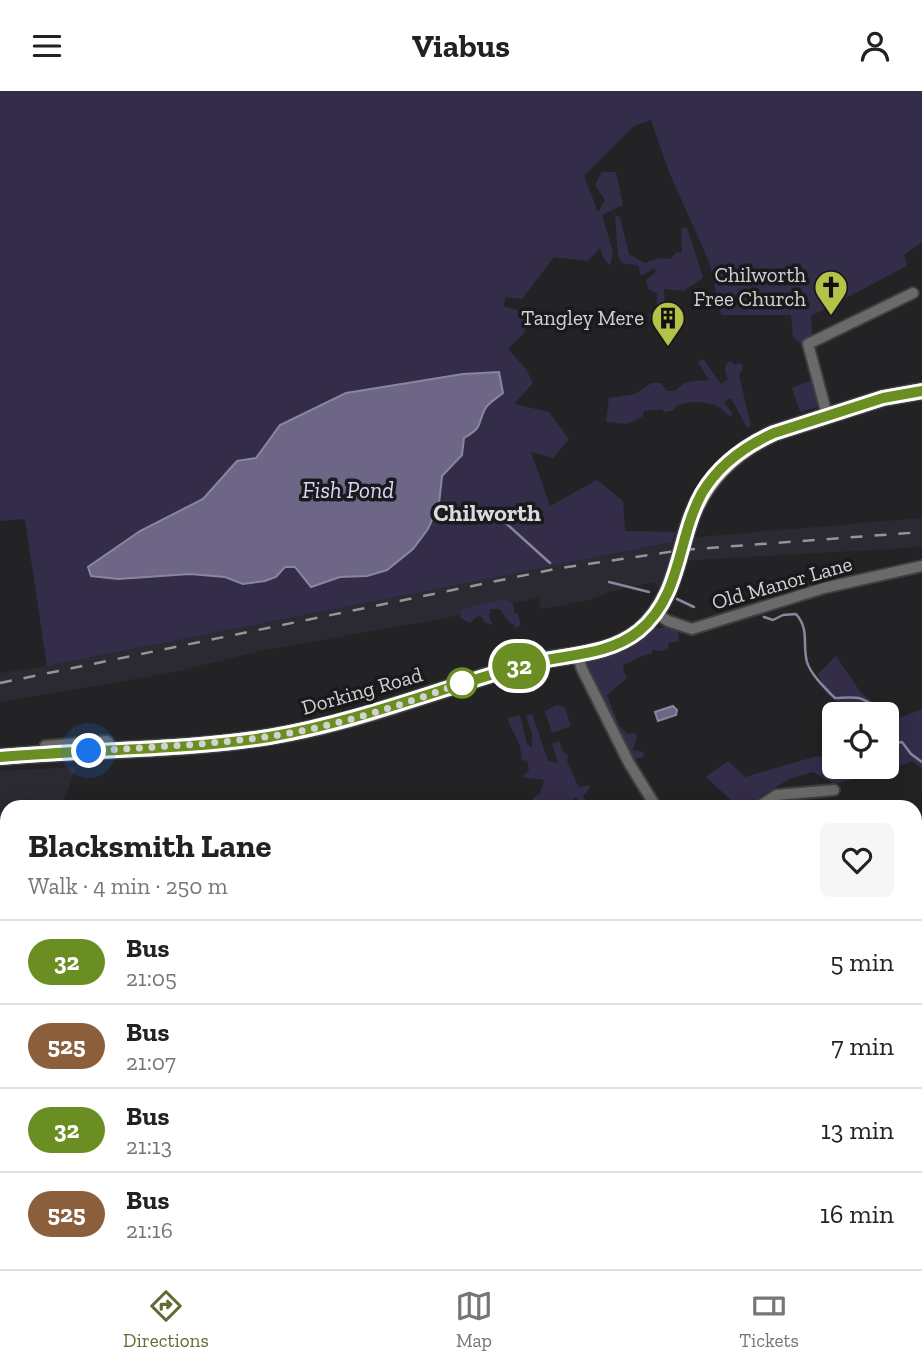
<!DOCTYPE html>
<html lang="en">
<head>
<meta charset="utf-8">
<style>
	:root { --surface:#fff; --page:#f6f6f6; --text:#222; --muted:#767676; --line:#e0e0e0; --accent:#656a34 }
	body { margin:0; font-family:"Zilla Slab",serif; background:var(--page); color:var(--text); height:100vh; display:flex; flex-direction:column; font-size:26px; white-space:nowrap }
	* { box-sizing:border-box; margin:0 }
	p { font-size:23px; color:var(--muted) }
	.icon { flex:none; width:38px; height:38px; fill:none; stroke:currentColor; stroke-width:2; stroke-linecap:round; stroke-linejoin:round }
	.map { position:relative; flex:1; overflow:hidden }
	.drawer { position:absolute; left:0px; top:709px; width:922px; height:471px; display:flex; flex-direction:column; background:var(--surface); border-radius:21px 21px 0 0; box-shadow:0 4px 18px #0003 }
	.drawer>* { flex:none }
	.badge { padding:0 14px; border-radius:23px; font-size:24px; line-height:46px }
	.tools { position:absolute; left:822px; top:611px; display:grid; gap:14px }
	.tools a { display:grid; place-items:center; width:77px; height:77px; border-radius:10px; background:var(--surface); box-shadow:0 4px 18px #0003; font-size:35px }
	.you { position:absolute; width:35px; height:35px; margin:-18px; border:5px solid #fff; border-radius:50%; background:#1a73e8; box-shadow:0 0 0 10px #1a73e833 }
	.map>.badge { position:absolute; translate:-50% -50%; box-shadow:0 0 0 4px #fff }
	.round { display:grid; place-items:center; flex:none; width:74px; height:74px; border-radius:10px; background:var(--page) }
	.overview { display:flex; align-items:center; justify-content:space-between; height:119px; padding:0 28px }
	h1 { font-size:33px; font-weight:800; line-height:52px }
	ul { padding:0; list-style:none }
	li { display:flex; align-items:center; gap:21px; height:84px; padding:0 28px; border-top:2px solid var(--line) }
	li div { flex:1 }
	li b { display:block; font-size:26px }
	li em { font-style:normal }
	li .badge { min-width:77px; font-weight:700; text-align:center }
	header { display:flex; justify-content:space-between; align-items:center; height:91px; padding:0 28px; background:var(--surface); font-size:32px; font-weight:800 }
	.dock { display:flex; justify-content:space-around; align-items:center; height:98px; border-top:2px solid var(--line); background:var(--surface); font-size:19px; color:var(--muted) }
	.dock a { display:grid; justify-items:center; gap:4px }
	.dock .selected { color:var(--accent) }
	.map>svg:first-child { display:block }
	.built { fill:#2b2a32 }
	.green { fill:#342d4a; fill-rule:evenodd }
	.water { fill:#6d6687; stroke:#8b869e; stroke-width:2 }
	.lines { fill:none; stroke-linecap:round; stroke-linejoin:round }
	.stream { stroke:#8b869e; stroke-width:2.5 }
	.street-casing { stroke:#3f3f41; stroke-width:14 }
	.primary-casing { stroke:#3f3f41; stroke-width:19 }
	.street { stroke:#6a6a6b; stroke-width:10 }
	.primary { stroke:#b1b1b4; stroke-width:16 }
	.rail { stroke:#959597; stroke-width:2.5; stroke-dasharray:12 12; stroke-linecap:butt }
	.line-casing { stroke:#fff; stroke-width:16 }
	.line { stroke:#6b8e23; stroke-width:10 }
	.walk { stroke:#d2d2d4; stroke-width:7; stroke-dasharray:0 12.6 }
	.stop-dot { fill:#fff; stroke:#6b8e23; stroke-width:3.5 }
	.labels { text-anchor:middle; stroke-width:7; stroke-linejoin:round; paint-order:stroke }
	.poi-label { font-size:21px; fill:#d2d2d4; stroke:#1a191c; text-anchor:end }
	.street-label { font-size:21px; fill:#d2d2d4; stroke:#1a191c }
	.water-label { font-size:23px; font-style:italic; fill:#dcd5f8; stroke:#1a191c }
	.quarter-label { font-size:24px; font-weight:bold; fill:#dad9dd; stroke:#1a191c }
</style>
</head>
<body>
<header><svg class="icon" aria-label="menu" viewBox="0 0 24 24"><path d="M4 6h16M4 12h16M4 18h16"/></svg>Viabus<svg class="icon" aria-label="person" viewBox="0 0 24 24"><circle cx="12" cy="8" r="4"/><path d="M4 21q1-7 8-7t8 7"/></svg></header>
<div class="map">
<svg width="922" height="1178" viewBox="0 0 922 1178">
	<rect width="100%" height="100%" fill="#232325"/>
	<g class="built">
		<path d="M922,427V456L679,470L662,500L654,491L613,500L590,509L541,518L538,507L446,527L260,560L170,582L0,611V582L47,575L697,446Z"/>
		<path d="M77,676L61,716H7V798L0,800V680Z"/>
	</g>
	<g class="green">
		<path d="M0,0H922V151L904,164L907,175L811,225L812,240L807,259L793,246L791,224H721L710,173L669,81L651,29L634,35L584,85L598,121L605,109L595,94L602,81H616L623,114L602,124L613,161L610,175L603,166L600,157L588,170L554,166L522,208L506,206L503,215L520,220L529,232L524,242L508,258L526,278L533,292L514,313L549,321L569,348L553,367L531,361L550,415L597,389L623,410L625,440L676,441L672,451L47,575L25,428L0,430ZM499,281L503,302C497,307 488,312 485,319C476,336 484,335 463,347L462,364L442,385L439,413L367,485L340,486L312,495L295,476H285L276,486L243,493L225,486L190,483L118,488L88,476L140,440L203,408L237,370L256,367L280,334L346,302L463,283Z"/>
		<path d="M615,124L620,126L629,163L645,172L659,167L670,168L676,162L682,161L681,137L687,136L703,187L683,200L664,198L665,218L670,234L664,235L659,227L651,228L649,224L657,218V202L648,198L646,189L656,181L654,177L643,184L640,183L639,175L622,172L618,164Z"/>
		<path d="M703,268L721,293L728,289L725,280L726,273L731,270L734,274L741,272L743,277L739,284L751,335L747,337L731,307L724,311L733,324L729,325C715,309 696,309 677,314L674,319L664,321L662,318L644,320L643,325L627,333L606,331L609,307L635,303L652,292H661L667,300H675C685,288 695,291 709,289L698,271Z"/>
		<path d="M812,289L820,315L800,321L792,297Z"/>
		<path d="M504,508L513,513L514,521L518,523L521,535L514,537V533L510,532L499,518H491L489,525L493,534L484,531L482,526L478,525L470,532L460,527L461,520C473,513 491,512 504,508Z"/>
		<path d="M667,531L676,532L679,550L669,552L668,557L662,560L652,559V563C642,562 634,571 624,573L623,579L627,587L607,604L619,635L628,643L634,642L637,645L633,659L643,661L644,666L631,669L584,575L595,565L648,539L665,536Z"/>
		<path d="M836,565L861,602L896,628L922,618V678L913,670C888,680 861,686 835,693L813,681L789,688L749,713L733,711L706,686L728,670L745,686L817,665L830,668L835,665V676H887V623H848L849,620L827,603L818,583Z"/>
		<path d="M557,614L565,617L571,635L552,642L545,620Z"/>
		<path d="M532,623L548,670L558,672L552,653L559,650L563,660L568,665L567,670L577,693L581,696L589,694L590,697L583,705L587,713L584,715L576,706L569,712L571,716H531L533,707L540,703L544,689L522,686L529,679L527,669L523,670L521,666C523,650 510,641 508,627L520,624L527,653L532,656V643L526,625Z"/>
		<path d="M7,747V774H0V748Z"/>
		<path d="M7,798V859L2,857L0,862V800Z"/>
		<path d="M922,839V1178H731L733,1172H915V845Z"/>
		<path d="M7,946V1172L120,1173L94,1178H0V949Z"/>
		<path d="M309,1173H720L715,1178H332L328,1175Z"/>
	</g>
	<g class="water">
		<path d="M499,281L503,302C497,307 488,312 485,318C476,336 484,335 464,347L462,364L442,385L439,413L428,438L413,458L387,479L367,485L340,486L311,496L295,476H285L276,486L265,490L243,493L225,486L190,483L118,488L91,485L88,476L140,440L203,408L237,370L256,367L280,334L346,302L463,283Z"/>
		<path d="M673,615L677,619L676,624L658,630L655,621Z"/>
		<path d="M429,1173V1172L564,1173L550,1178H430Z"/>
	</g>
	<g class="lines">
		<g class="stream">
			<path d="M439,413L461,420L483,421L499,426L550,472"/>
			<path d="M609,491L649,501"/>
			<path d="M677,508L694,516"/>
			<path d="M764,526L773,529L783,524L796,523C810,539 802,553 807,571C811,584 826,598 835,607C859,606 859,604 880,619L879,623"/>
			<path d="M887,642L897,652L902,651L911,663L922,671"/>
			<path d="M0,980L7,978"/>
		</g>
		<defs>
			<g id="street">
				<path d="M827,324L808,253L913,202"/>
				<path d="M656,522L668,530L692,538L824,497L922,475"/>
				<path d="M577,563L582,578L629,672L656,716"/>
				<path d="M45,655L107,650L114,659"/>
				<path d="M758,716L777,704L834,699"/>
				<path d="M915,810L922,804"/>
				<path d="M723,1178L726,1172"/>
			</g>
			<path id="primary" d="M0,666C101,657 206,661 305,639C380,623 451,594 523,574C562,563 607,566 639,540C674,511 677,467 691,427C706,387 735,360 774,342L883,307L922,300"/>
		</defs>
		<use href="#street" class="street-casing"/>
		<use href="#primary" class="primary-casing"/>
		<use href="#street" class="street"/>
		<use href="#primary" class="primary"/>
		<path class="rail" d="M0,592L555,478L682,459L922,441"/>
	</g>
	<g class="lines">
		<defs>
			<path id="line" d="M0,666C89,658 180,660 269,646C356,631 439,598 524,574C562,563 607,566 639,540C682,505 677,447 702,402C718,375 745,355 774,342L883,307L922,300"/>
		</defs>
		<use href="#line" class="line-casing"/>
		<use href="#line" class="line"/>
		<path class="walk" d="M89,660C148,656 207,654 265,646C332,637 399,615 462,592"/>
	</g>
	<defs>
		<symbol id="church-pin" viewBox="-11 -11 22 30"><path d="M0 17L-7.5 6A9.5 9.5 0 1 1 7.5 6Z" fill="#b6c149" stroke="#1a191c"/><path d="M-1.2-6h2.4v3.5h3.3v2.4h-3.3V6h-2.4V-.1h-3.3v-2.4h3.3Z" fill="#111"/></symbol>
		<symbol id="building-pin" viewBox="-11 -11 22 30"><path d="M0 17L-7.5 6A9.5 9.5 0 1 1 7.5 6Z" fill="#b6c149" stroke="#1a191c"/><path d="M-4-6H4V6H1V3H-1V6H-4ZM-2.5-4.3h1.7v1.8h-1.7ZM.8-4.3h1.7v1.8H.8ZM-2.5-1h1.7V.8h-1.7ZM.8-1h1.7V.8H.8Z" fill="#111"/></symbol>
	</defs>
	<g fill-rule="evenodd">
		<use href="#church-pin" x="812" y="177" width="38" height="52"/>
		<use href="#building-pin" x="649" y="208" width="38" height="52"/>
	</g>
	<circle class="stop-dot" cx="462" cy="592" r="14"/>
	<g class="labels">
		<g class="poi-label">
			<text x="806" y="191">Chilworth<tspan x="806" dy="24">Free Church</tspan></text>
			<text x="644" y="234">Tangley Mere</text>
		</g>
		<g class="street-label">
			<text transform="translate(782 492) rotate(-16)" y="7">Old Manor Lane</text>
			<text transform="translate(362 600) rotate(-16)" y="7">Dorking Road</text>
		</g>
		<g class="water-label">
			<text x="348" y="407">Fish Pond</text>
		</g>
		<g class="quarter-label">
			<text x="487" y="430">Chilworth</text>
		</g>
	</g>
</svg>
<div class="tools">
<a><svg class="icon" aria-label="locate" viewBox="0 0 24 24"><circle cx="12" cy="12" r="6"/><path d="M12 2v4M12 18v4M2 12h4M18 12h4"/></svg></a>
</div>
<div class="you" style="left:89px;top:660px"></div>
<b class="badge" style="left:519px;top:575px;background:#6b8e23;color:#fff">32</b>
<section class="drawer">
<div class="overview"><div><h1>Blacksmith Lane</h1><p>Walk · 4 min · 250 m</p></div><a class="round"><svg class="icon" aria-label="heart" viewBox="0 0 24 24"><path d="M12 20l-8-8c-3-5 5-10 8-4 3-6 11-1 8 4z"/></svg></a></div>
<ul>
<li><span class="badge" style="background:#6b8e23;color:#fff">32</span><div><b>Bus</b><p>21:05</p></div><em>5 min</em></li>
<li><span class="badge" style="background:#8b5e3c;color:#fff">525</span><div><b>Bus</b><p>21:07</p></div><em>7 min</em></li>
<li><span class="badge" style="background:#6b8e23;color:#fff">32</span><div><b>Bus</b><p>21:13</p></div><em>13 min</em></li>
<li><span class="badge" style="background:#8b5e3c;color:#fff">525</span><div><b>Bus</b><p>21:16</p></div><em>16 min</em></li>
</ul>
</section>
</div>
<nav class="dock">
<a class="selected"><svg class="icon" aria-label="directions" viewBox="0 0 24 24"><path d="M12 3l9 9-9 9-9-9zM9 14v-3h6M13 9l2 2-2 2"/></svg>Directions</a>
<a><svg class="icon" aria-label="map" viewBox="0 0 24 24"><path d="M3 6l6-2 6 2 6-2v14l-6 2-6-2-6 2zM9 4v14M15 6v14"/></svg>Map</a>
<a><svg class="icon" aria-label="tickets" viewBox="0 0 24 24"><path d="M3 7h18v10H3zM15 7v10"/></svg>Tickets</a>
</nav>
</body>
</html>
